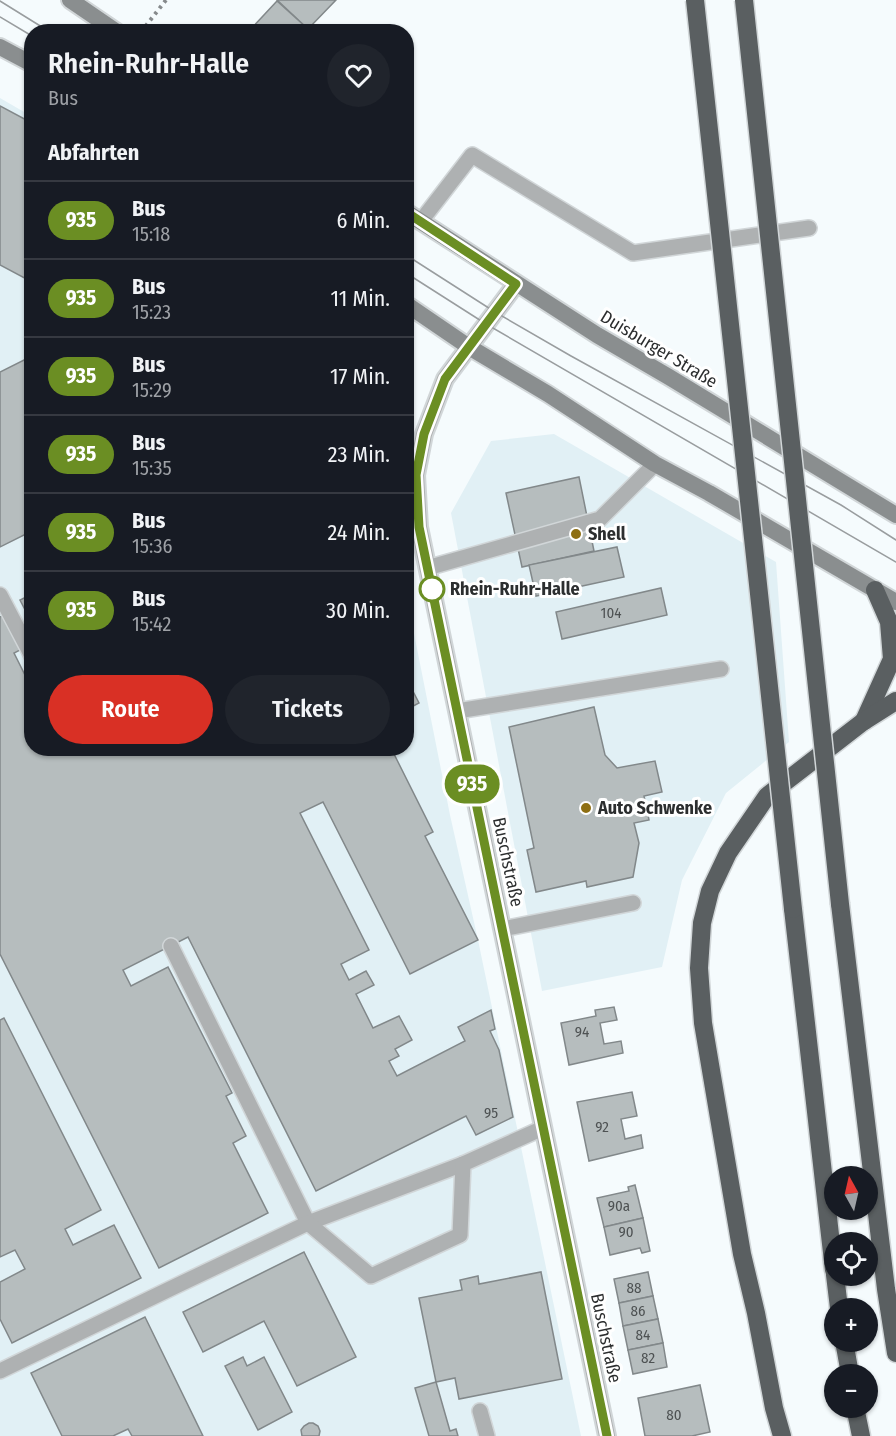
<!DOCTYPE html>
<html lang="de">
<head>
<meta charset="utf-8">
<style>
	:root { --surface:#171b24; --page:#20242c; --text:#f1f3f6; --muted:#9ea1a6; --line:#363941; --accent:#d93025 }
	body { margin:0; font-family:"Fira Sans Condensed",sans-serif; background:var(--page); color:var(--text); height:100vh; display:flex; flex-direction:column; font-size:22px; white-space:nowrap }
	* { box-sizing:border-box; margin:0 }
	p { font-size:20px; color:var(--muted) }
	.icon { flex:none; width:33px; height:33px; fill:none; stroke:currentColor; stroke-width:2; stroke-linecap:round; stroke-linejoin:round }
	.map { position:relative; flex:1; overflow:hidden }
	.drawer { position:absolute; left:24px; top:24px; width:390px; height:732px; display:flex; flex-direction:column; background:var(--surface); border-radius:24px; box-shadow:0 2px 4px #0004 }
	.drawer>* { flex:none }
	.badge { padding:0 12px; border-radius:20px; font-size:21px; line-height:39px }
	.needle { width:39px; rotate:352deg }
	.tools { position:absolute; left:824px; top:1166px; display:grid; gap:12px }
	.tools a { display:grid; place-items:center; width:54px; height:54px; border-radius:50%; background:var(--surface); box-shadow:0 2px 4px #0004; font-size:30px }
	.map>.badge { position:absolute; translate:-50% -50%; box-shadow:0 0 0 3px #fff }
	h2 { padding:0 24px; font-size:22px; line-height:54px }
	.round { display:grid; place-items:center; flex:none; width:63px; height:63px; border-radius:32px; background:var(--page) }
	.headline { display:flex; align-items:center; justify-content:space-between; height:102px; padding:0 24px }
	h1 { font-size:28px; font-weight:600; line-height:45px }
	.button { display:flex; gap:12px; margin-top:auto; padding:12px 24px }
	.button a { flex:1; height:69px; border-radius:36px; background:var(--accent); color:#fff; font-size:24px; font-weight:600; line-height:69px; text-align:center }
	.button a+a { background:var(--page); color:var(--text) }
	ul { padding:0; list-style:none }
	li { display:flex; align-items:center; gap:18px; height:78px; padding:0 24px; border-top:2px solid var(--line) }
	li div { flex:1 }
	li b { display:block; font-size:22px }
	li em { font-style:normal }
	li .badge { min-width:66px; font-weight:700; text-align:center }
	.map>svg:first-child { display:block }
	.built { fill:#e1f0f5 }
	.building { fill:#b6bdbe; stroke:#82888a; stroke-width:1.5 }
	.lines { fill:none; stroke-linecap:round; stroke-linejoin:round }
	.service-casing { stroke:#d1d6d8; stroke-width:18 }
	.tertiary-casing { stroke:#d1d6d8; stroke-width:20 }
	.secondary-casing { stroke:#d1d6d8; stroke-width:20 }
	.motorway-casing { stroke:#d1d6d8; stroke-width:21 }
	.path { stroke:#868a8c; stroke-width:4; stroke-dasharray:3 4.5; stroke-linecap:butt }
	.service { stroke:#aeb1b2; stroke-width:15 }
	.tertiary { stroke:#aeb1b2; stroke-width:16 }
	.secondary { stroke:#8a8e8f; stroke-width:16 }
	.motorway { stroke:#5a5f61; stroke-width:18 }
	.tram { stroke:#999d9f; stroke-width:1.5 }
	.motorway-bridge-casing { stroke:#d1d6d8; stroke-width:21; stroke-linecap:butt }
	.motorway-bridge { stroke:#5a5f61; stroke-width:18 }
	.line-casing { stroke:#fff; stroke-width:14 }
	.line { stroke:#6b8e23; stroke-width:9 }
	.poi-dot { fill:#8e6f13; stroke:#fff; stroke-width:2 }
	.stop-dot { fill:#fff; stroke:#6b8e23; stroke-width:3 }
	.labels { text-anchor:middle; stroke-width:6; stroke-linejoin:round; paint-order:stroke }
	.number-label { font-size:15px; fill:#4e5253 }
	.street-label { font-size:18px; fill:#2c2e2f; stroke:#fff }
	.poi-label { font-size:18px; font-weight:bold; fill:#2c2e2f; stroke:#fff; text-anchor:start }
	.stop-label { font-size:18px; font-weight:bold; fill:#2c2e2f; stroke:#fff; text-anchor:start }
</style>
</head>
<body>
<div class="map">
<svg width="896" height="1436" viewBox="0 0 896 1436">
	<rect width="100%" height="100%" fill="#f5fbfd"/>
	<g class="built">
		<path d="M0,98L31,116L32,748H406L407,598L450,815L478,940L581,1436H0Z"/>
		<path d="M554,434L776,562L789,742L726,793L682,880L662,967L542,991L451,513L491,441Z"/>
	</g>
	<g class="building">
		<path d="M277,0H336L308,29Z"/>
		<path d="M277,1L308,29L306,32H252L250,30Z"/>
		<path d="M0,106L32,123V282L0,265Z"/>
		<path d="M32,356V531L0,547V372Z"/>
		<path d="M579,477L594,551L522,567L506,493Z"/>
		<path d="M617,547L624,577L536,596L529,565Z"/>
		<path d="M661,588L667,615L562,639L556,612Z"/>
		<path d="M32,594V623L20,600Z"/>
		<path d="M9,612L26,647L14,653L30,685L32,684V748H391L433,832L425,836L478,940L410,974L323,802L300,813L369,950L341,964L349,980L366,971L374,985L356,994L373,1028L399,1016L412,1040L395,1049L399,1056L389,1061L397,1076L465,1041L458,1027L491,1010L495,1029L490,1031L499,1050L513,1117L476,1135L466,1116L316,1191L188,937L123,970L131,986L168,967L232,1093L226,1096L246,1136L233,1143L268,1213L159,1268L0,954V617Z"/>
		<path d="M406,678L419,703L406,710Z"/>
		<path d="M594,707L605,755L617,768L655,761L662,792L644,796L649,820L634,823L639,843L633,877L587,887L586,881L536,892L527,850L534,848L509,727Z"/>
		<path d="M614,1007L617,1020L600,1023L604,1044L621,1041L623,1053L569,1065L561,1023L596,1016L595,1010Z"/>
		<path d="M4,1018L101,1210L65,1229L73,1245L114,1225L141,1278L12,1343L0,1319V1282L25,1269L15,1250L0,1257V1020Z"/>
		<path d="M632,1092L637,1116L621,1119L625,1139L641,1135L643,1148L589,1161L577,1102Z"/>
		<path d="M635,1185L643,1218L604,1227L597,1198L629,1191L628,1187Z"/>
		<path d="M643,1218L650,1251L642,1253L640,1248L610,1255L604,1227Z"/>
		<path d="M304,1252L356,1357L297,1386L264,1321L203,1352L183,1312Z"/>
		<path d="M541,1272L562,1379L459,1399L455,1378L436,1382L419,1298L462,1290L460,1280L478,1276L479,1284Z"/>
		<path d="M648,1272L653,1296L619,1303L614,1279Z"/>
		<path d="M653,1296L658,1319L623,1326L619,1303Z"/>
		<path d="M145,1317L203,1436H132L128,1429L113,1436H62L31,1373Z"/>
		<path d="M658,1319L663,1343L628,1350L623,1326Z"/>
		<path d="M663,1343L667,1367L633,1374L628,1350Z"/>
		<path d="M243,1357L247,1366L264,1357L292,1412L258,1430L225,1366Z"/>
		<path d="M436,1382L450,1431L456,1429L458,1436H429L415,1388Z"/>
		<path d="M700,1385L710,1432L692,1436H645L638,1398Z"/>
		<path d="M309,1423H313L318,1426L320,1431L319,1436H302L301,1430L304,1426Z"/>
	</g>
	<g class="lines">
		<defs>
			<g id="service">
				<path d="M421,221L472,155L633,253L809,228"/>
				<path d="M427,568L600,519L655,464"/>
				<path d="M0,595L32,656"/>
				<path d="M457,711L721,669"/>
				<path d="M502,929L633,903"/>
				<path d="M171,946L308,1223L463,1164"/>
				<path d="M0,1371L178,1285L308,1223L371,1276L460,1235L463,1164L543,1128"/>
				<path d="M480,1411L487,1436"/>
			</g>
			<path id="tertiary" d="M516,284L445,379L424,434L416,475L419,527L607,1436"/>
			<g id="secondary">
				<path d="M70,0L117,32"/>
				<path d="M0,47L32,64"/>
				<path d="M406,212L597,335L669,377L896,515"/>
				<path d="M406,304L469,347L548,394L655,464L709,493L896,602"/>
			</g>
			<g id="motorway">
				<path d="M864,721L892,659L889,622L875,590"/>
				<path d="M840,904L886,1289L896,1353"/>
				<path d="M793,909L834,1270"/>
				<path d="M835,1275L839,1308"/>
				<path d="M844,1341L850,1374"/>
				<path d="M855,1407L861,1436"/>
				<path d="M782,1436L774,1408L756,1313L742,1254L703,1023L699,968L702,923L710,891L728,853L767,796L864,721L896,701"/>
			</g>
		</defs>
		<use href="#service" class="service-casing"/>
		<use href="#tertiary" class="tertiary-casing"/>
		<use href="#secondary" class="secondary-casing"/>
		<use href="#motorway" class="motorway-casing"/>
		<path class="path" d="M141,32L166,0"/>
		<use href="#service" class="service"/>
		<use href="#tertiary" class="tertiary"/>
		<use href="#secondary" class="secondary"/>
		<use href="#motorway" class="motorway"/>
		<g class="tram">
			<path d="M0,1L50,32"/>
			<path d="M0,17L32,36"/>
			<path d="M406,255L495,312L571,356L841,505L896,540"/>
			<path d="M406,273L486,324L896,562"/>
		</g>
		<defs>
			<g id="motorway-bridge">
				<path d="M695,0L793,909"/>
				<path d="M744,0L840,904"/>
			</g>
		</defs>
		<use href="#motorway-bridge" class="motorway-bridge-casing"/>
		<use href="#motorway-bridge" class="motorway-bridge"/>
	</g>
	<g class="lines">
		<defs>
			<path id="line" d="M406,212L516,284L445,379L424,434L416,475L419,527L607,1436"/>
		</defs>
		<use href="#line" class="line-casing"/>
		<use href="#line" class="line"/>
	</g>
	<g class="poi-dot">
		<circle cx="576" cy="534" r="6"/>
		<circle cx="586" cy="808" r="6"/>
	</g>
	<circle class="stop-dot" cx="432" cy="589" r="12"/>
	<g class="labels">
		<g class="number-label">
			<text x="611" y="618">104</text>
			<text x="582" y="1037">94</text>
			<text x="491" y="1118">95</text>
			<text x="602" y="1132">92</text>
			<text x="619" y="1211">90a</text>
			<text x="626" y="1237">90</text>
			<text x="634" y="1293">88</text>
			<text x="638" y="1316">86</text>
			<text x="643" y="1340">84</text>
			<text x="648" y="1363">82</text>
			<text x="674" y="1420">80</text>
		</g>
		<g class="street-label">
			<text transform="translate(659 349) rotate(31)" y="6">Duisburger Straße</text>
			<text transform="translate(508 862) rotate(78)" y="6">Buschstraße</text>
			<text transform="translate(606 1338) rotate(78)" y="6">Buschstraße</text>
		</g>
		<g class="poi-label">
			<text x="588" y="540">Shell</text>
			<text x="598" y="814">Auto Schwenke</text>
		</g>
		<g class="stop-label">
			<text x="450" y="595">Rhein-Ruhr-Halle</text>
		</g>
	</g>
</svg>
<div class="tools">
<a><svg class="needle" viewBox="-14 -14 28 28"><path d="M0-13l5 13h-10z" fill="#e53935"/><path d="M0 13l5-13h-10z" fill="#9ea1a6"/></svg></a>
<a><svg class="icon" aria-label="locate" viewBox="0 0 24 24"><circle cx="12" cy="12" r="6"/><path d="M12 2v4M12 18v4M2 12h4M18 12h4"/></svg></a>
<a>+</a>
<a>−</a>
</div>
<b class="badge" style="left:472px;top:784px;background:#6b8e23;color:#fff">935</b>
<section class="drawer">
<div class="headline"><div><h1>Rhein-Ruhr-Halle</h1><p>Bus</p></div><a class="round"><svg class="icon" aria-label="heart" viewBox="0 0 24 24"><path d="M12 20l-8-8c-3-5 5-10 8-4 3-6 11-1 8 4z"/></svg></a></div>
<h2>Abfahrten</h2>
<ul>
<li><span class="badge" style="background:#6b8e23;color:#fff">935</span><div><b>Bus</b><p>15:18</p></div><em>6 Min.</em></li>
<li><span class="badge" style="background:#6b8e23;color:#fff">935</span><div><b>Bus</b><p>15:23</p></div><em>11 Min.</em></li>
<li><span class="badge" style="background:#6b8e23;color:#fff">935</span><div><b>Bus</b><p>15:29</p></div><em>17 Min.</em></li>
<li><span class="badge" style="background:#6b8e23;color:#fff">935</span><div><b>Bus</b><p>15:35</p></div><em>23 Min.</em></li>
<li><span class="badge" style="background:#6b8e23;color:#fff">935</span><div><b>Bus</b><p>15:36</p></div><em>24 Min.</em></li>
<li><span class="badge" style="background:#6b8e23;color:#fff">935</span><div><b>Bus</b><p>15:42</p></div><em>30 Min.</em></li>
</ul>
<div class="button"><a>Route</a><a>Tickets</a></div>
</section>
</div>
</body>
</html>
